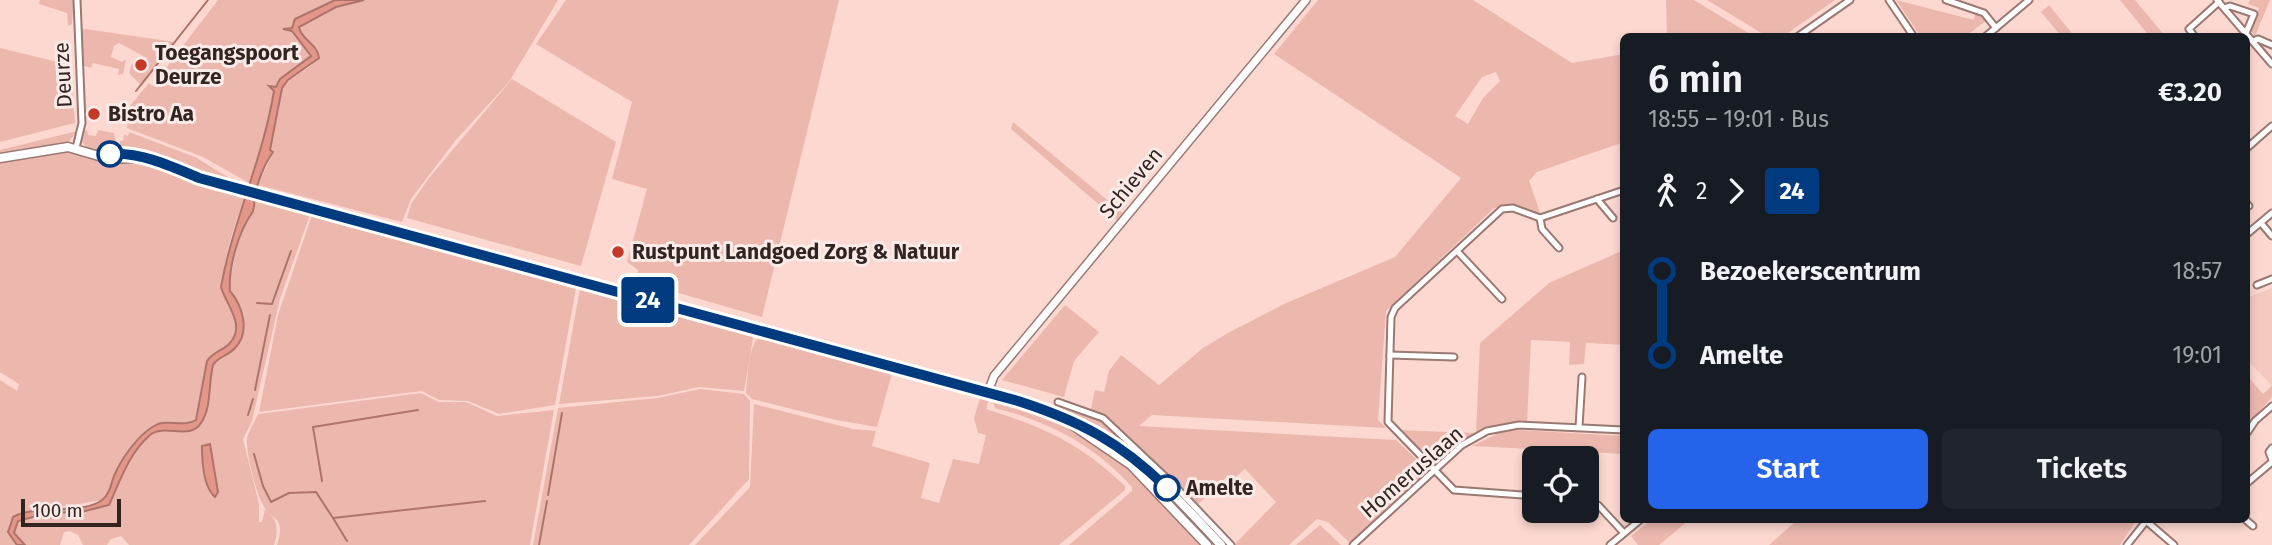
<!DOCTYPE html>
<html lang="en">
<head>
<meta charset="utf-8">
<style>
	:root { --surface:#171b24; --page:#20242c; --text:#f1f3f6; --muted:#9ea1a6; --accent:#2563eb }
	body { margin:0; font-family:"Fira Sans",sans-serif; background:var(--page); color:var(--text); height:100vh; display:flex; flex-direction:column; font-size:26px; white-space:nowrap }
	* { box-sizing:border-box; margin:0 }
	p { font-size:23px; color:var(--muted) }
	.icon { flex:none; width:38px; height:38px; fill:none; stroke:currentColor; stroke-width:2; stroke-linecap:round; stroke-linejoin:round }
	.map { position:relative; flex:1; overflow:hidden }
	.panel { position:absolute; left:1620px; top:33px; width:630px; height:490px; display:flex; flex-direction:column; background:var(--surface); border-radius:10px; box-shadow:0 4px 10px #0003 }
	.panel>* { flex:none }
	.badge { padding:0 14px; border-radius:5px; font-size:24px; line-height:46px }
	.tools { position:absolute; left:1522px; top:446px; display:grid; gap:14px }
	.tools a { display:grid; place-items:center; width:77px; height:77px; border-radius:10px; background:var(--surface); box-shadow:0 4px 10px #0003; font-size:35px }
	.scale { position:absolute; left:21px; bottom:18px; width:100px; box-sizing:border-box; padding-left:7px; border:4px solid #312421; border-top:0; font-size:19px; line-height:24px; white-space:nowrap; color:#312421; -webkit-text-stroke:5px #faebe8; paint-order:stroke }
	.map>.badge { position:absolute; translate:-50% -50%; box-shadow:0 0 0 4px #fff }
	.legs { display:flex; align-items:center; gap:10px; height:77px; padding:0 28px; font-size:23px }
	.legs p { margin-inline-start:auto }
	.headline { display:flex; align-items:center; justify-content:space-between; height:119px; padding:0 28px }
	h1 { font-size:38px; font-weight:600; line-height:52px }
	.cta { display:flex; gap:14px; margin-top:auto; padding:14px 28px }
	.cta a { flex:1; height:80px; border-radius:10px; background:var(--accent); color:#fff; font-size:28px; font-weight:600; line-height:80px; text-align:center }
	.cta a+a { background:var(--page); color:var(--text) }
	ul { padding:0 28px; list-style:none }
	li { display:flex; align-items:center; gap:24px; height:84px; font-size:26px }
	li i { display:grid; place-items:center; width:10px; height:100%; margin:0 9px; background:currentColor }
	li i::after { content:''; width:18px; height:18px; margin:-9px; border:5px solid; border-radius:50%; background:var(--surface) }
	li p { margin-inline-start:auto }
	li:first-child i { background:linear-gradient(#0000 50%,currentColor 0) }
	li:last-child i { background:linear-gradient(currentColor 50%,#0000 0) }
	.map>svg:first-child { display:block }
	.built { fill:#f6c9c0 }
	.green { fill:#ecb8ae; fill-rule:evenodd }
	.water { fill:#e49789; stroke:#ae746a; stroke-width:2 }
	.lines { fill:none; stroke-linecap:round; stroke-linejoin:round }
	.stream { stroke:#ae746a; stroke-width:2 }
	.minor-casing { stroke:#9a7973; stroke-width:9 }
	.tertiary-casing { stroke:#9a7973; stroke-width:10 }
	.secondary-casing { stroke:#9a7973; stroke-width:11 }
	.minor { stroke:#fff; stroke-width:5 }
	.tertiary { stroke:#fff; stroke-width:7 }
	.secondary { stroke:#fff; stroke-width:8 }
	.line-1-casing { stroke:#fff; stroke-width:16 }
	.line-1 { stroke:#003b80; stroke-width:10 }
	.poi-dot { fill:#c63928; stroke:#faebe8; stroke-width:2.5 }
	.stop-1-dot { fill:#fff; stroke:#003b80; stroke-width:3.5 }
	.labels { text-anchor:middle; stroke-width:6; stroke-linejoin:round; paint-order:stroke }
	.poi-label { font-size:21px; font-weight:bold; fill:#312421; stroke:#faebe8; text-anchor:start }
	.street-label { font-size:21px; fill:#312421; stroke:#faebe8 }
	.stop-label { font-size:21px; font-weight:bold; fill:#312421; stroke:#faebe8; text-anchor:start }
</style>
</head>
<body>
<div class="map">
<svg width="2272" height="545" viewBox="0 0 2272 545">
	<rect width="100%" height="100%" fill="#fdd8d1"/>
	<path class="built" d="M2272,288V386L2247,360V298Z"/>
	<g class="green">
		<path d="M40,0H74L72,24L68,26L67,13L39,4Z"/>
		<path d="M218,0H335L295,19L292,28L283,29L292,31L311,56L280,79L276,87L269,86L274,91L264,139L249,183L203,157L127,128L129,107L149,83L152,86Z"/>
		<path d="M364,0H558L509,82L455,141L411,199L402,222L258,185L273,152L270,150L283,85L312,65L317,49L299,32V27L336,7Z"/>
		<path d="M566,0H839L762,317L637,281L638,270L627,262L647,189L612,179L632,102L536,44Z"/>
		<path d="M1318,0H1473L1572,63L1624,54V142L1537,172L1529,181L1541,215L1513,205L1494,208L1386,311L1378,420L1386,428L1152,415L1139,426L1396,440L1426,468V475L1350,543L1328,522L1317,519L1289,545H1234L1276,502L1245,469L1231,481L1226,478L1197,505L1128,436L1091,409L1095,390L1104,392L1109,371L1121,355L1159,385L1203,348L1228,333L1284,304L1395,257L1461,178L1274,54ZM1496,72L1500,81L1483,98L1468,124L1455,116L1482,77Z"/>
		<path d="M1666,0H1694L1755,37H1667Z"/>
		<path d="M1707,0H1835L1782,37H1768Z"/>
		<path d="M1896,0L1974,20L1975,13L1987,20L1965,37H1921Z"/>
		<path d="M2120,0H2135L2166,37H2150Z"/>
		<path d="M2250,0H2270L2255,36L2250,30L2259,8L2248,4Z"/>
		<path d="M2049,5L2075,37H2062L2041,12Z"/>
		<path d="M78,28L175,42L142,86L129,73L132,64H135L133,69L139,72L144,69L147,58L119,43L114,46L111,57L122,62L126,59L123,74L118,75L119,69L93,63L91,68L82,65Z"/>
		<path d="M0,48L70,65L75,123L0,142Z"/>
		<path d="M512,79L616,142L581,266L407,218L411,204L429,178Z"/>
		<path d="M1013,122L1123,213L1117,220L1011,129Z"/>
		<path d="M87,130L88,135L96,136L98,130L114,133L118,150L105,152L87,149L82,141L84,131Z"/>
		<path d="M77,131L67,144L0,154V150Z"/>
		<path d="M129,132L195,157L244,187C203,176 163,155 120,151V141H123L124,135L128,136Z"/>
		<path d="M69,150L93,160L118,164L145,161L246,196C236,216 221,267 223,290C224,306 241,317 234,336C229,349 214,350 207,361L195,421L154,426L123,459L111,488L102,500L19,514L10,521L8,532L17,545H0V380L17,391L19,384L0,372V160Z"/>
		<path d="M255,197L311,212L280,299L252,421L243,439L259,504V522H262L265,509C278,519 279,530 274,545H129L121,536L111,539L107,545H83L78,535L70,531L64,532L60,545H25L14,533L18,521L47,513L81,512L109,505C121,481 128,453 150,435C158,429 168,430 177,431C214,434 207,391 213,365L235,349L242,338L241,311L229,286L235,255L245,222L252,213ZM210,444L214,474L212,496C203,484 201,461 203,445Z"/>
		<path d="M316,202L400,225L399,228L315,206Z"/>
		<path d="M313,212L341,223L374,229L573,283L576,288L555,405L499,414L468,401L439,400L422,391L259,412L278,315Z"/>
		<path d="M1624,250V345L1586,343L1584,364L1569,365L1570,342L1531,340L1527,422L1499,425L1477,433L1434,465L1396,430L1476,433L1480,343L1549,283Z"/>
		<path d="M584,286L752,332L753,339L744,391L699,387L658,396L559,404L580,289Z"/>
		<path d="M1065,305L1099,332L1074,361L1064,397L1002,380Z"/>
		<path d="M761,334L893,370L877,427L836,420L752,399L746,393C748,376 748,345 761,334Z"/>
		<path d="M2247,376L2263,394L2272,386V397L2247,425Z"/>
		<path d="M700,389L744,394L750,401L749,479L689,545H533L558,408L657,398Z"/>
		<path d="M421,393L439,402H466L497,416L554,410L530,545H277C286,514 272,523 262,503C256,492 245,450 247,438C249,431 255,420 258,414Z"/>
		<path d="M981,395L989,399L986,409C1046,428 1079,443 1125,486V490L1059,545H695L750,487L754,404L853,429L876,431L872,446L930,463L921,498L939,503L953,459L979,464L986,435L978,433L974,418Z"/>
		<path d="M996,398L1045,418L1059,421L1128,466L1203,545H1069L1132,491V487C1094,445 1050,422 995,408L993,402Z"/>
		<path d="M1034,401L1100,420L1144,461L1092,425Z"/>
		<path d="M1520,430L1624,436V454L1472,446L1501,432Z"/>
		<path d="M1651,520H1689L1659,545H1638L1631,536Z"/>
		<path d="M1794,520H2135L2136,521L2120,545H1769L1795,522Z"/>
		<path d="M1320,525L1341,545H1296Z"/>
	</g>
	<g class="water">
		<path d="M335,0H364L336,7L299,27C301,40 318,44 319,58L288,80L282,88L270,150L273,152C265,163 257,182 255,197C254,201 255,209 252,213C239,231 228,267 230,291C242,305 251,332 235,348C228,356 219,356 213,365C208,384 212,407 201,423C190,441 165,423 150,435C129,453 120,481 109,505L81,512L48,513L18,521L14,533L25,545H17L8,532L13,517C37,504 83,515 102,500C110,494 111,484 114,476C121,459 138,435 154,426C167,418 183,428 196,420L207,361C213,352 222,351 229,344C247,326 226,305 221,287C233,220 263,159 274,91L269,86L276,87L280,79L311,56L292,31L283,29L292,28L295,19Z"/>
		<path d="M210,444L218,492L215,497C203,487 202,462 202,446Z"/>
	</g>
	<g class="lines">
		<g class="stream">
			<path d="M136,91L208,0"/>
			<path d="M257,303L272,304L291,251"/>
			<path d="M255,390L270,315"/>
			<path d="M248,415L253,399"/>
			<path d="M254,454L263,486L271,502L289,493L316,492L333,518L485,501"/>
			<path d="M322,481L313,427L418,410"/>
			<path d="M548,495L562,413"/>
			<path d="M333,518L347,541"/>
			<path d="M539,545L547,501"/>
		</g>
		<defs>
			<g id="minor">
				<path d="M1889,0L1914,37"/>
				<path d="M1946,0L1984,13L1996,28"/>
				<path d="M2217,0L2272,64"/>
				<path d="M2224,8L2230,6L2254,14L2246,33"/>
				<path d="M1797,37L1850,0"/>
				<path d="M1985,37L2029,0"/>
				<path d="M2195,37L2189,29L2219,2"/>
				<path d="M2253,41L2258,39L2272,45"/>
				<path d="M76,148L82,123L77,0"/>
				<path d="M2247,148L2272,126"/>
				<path d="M1597,199L1613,218"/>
				<path d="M2247,204L2249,206"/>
				<path d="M1540,218L1542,229L1559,248"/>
				<path d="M2261,223L2272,236"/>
				<path d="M2247,234L2272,213"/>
				<path d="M1457,251L1502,299"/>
				<path d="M2257,285L2272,279"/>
				<path d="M1390,355L1454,357"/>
				<path d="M1058,402L1103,418L1173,484L1231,545"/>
				<path d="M1579,427L1582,377"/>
				<path d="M2247,433L2255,421L2272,406"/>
				<path d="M2272,448L2269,452L2272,460"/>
				<path d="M2247,483L2272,462"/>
				<path d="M1535,496L1454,490L1388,422L1391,317L1395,308L1502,209L1513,208L1540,218L1624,190"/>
				<path d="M1587,500L1598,505L1624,533"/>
				<path d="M2145,520L2174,545"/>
				<path d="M2246,520L2253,526"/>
				<path d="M1353,545L1462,445L1487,431L1519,425L1624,430"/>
				<path d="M1610,545L1640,520"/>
				<path d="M2127,545L2147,520"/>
			</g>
			<path id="tertiary" d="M988,392L994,376L1306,0"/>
			<g id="secondary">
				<path d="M97,155C134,151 164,164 199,178L1051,411C1128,443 1166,486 1221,545"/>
				<path d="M0,158L68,147L109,159L134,158"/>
				<path d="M1071,424L1131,465L1207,545"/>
			</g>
		</defs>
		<use href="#minor" class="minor-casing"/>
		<use href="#tertiary" class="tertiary-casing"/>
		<use href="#secondary" class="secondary-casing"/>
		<use href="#minor" class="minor"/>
		<use href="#tertiary" class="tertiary"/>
		<use href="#secondary" class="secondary"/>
	</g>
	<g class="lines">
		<defs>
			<path id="line-1" d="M110,154C141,152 171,166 199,178L1018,401C1080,421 1120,442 1167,488"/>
		</defs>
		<use href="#line-1" class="line-1-casing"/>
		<use href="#line-1" class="line-1"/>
	</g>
	<g class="poi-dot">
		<circle cx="141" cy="65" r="7"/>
		<circle cx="94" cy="114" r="7"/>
		<circle cx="618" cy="252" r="7"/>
	</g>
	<g class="stop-1-dot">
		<circle cx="110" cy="154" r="12"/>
		<circle cx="1167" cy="488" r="12"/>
	</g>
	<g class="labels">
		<g class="poi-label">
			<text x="155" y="60">Toegangspoort<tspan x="155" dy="24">Deurze</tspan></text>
			<text x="108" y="121">Bistro Aa</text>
			<text x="632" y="259">Rustpunt Landgoed Zorg &amp; Natuur</text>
		</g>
		<g class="street-label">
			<text transform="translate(63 75) rotate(-93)" y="7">Deurze</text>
			<text transform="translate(1131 183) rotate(-50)" y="7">Schieven</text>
			<text transform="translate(1412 472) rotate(-41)" y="7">Homeruslaan</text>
		</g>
		<g class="stop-label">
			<text x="1186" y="495">Amelte</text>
		</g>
	</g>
</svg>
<div class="tools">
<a><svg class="icon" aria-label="locate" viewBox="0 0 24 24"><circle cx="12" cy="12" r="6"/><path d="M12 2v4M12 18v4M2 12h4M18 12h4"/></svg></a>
</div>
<div class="scale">100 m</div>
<b class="badge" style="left:648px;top:300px;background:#003b80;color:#fff">24</b>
<section class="panel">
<div class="headline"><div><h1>6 min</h1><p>18:55 – 19:01 · Bus</p></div><b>€3.20</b></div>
<div class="legs"><svg class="icon" aria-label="walk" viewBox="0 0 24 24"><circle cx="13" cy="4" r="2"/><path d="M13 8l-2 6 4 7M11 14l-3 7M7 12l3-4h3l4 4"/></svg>2<svg class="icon" aria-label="forward" viewBox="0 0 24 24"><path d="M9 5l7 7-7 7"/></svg><b class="badge" style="background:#003b80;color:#fff">24</b></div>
<ul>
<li><i style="color:#003b80"></i><b>Bezoekerscentrum</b><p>18:57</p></li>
<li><i style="color:#003b80"></i><b>Amelte</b><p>19:01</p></li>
</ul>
<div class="cta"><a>Start</a><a>Tickets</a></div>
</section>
</div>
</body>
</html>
